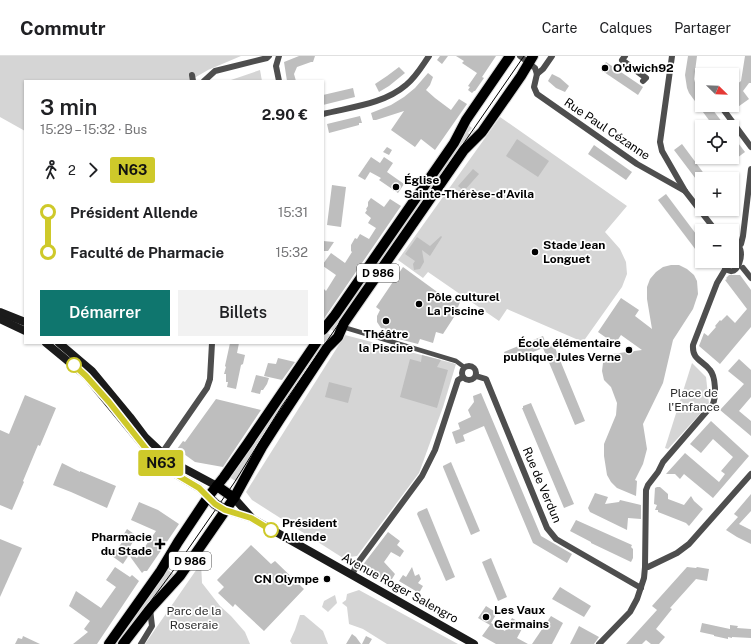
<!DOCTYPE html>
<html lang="fr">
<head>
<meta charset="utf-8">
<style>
	:root { --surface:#fff; --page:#f2f2f2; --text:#202124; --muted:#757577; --line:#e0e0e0; --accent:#0f766e }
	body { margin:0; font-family:"Public Sans",sans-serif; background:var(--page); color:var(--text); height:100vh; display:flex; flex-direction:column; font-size:15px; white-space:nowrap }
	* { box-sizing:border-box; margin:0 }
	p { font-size:13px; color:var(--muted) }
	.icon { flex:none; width:22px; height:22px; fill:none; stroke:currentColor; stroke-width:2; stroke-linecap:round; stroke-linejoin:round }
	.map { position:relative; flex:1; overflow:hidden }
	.side { position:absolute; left:24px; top:24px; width:300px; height:264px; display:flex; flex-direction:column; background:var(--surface); border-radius:0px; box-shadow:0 1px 3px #0004 }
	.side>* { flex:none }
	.badge { padding:0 8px; border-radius:3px; font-size:14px; line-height:26px }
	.needle { width:26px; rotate:113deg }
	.fabs { position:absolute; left:695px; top:12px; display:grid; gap:8px }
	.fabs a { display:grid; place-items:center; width:44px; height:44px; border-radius:0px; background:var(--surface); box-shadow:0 1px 3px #0004; font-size:20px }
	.map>.badge { position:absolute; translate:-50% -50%; box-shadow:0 0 0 2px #fff }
	.legs { display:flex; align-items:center; gap:6px; height:44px; padding:0 16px; font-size:13px }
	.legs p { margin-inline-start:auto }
	.overview { display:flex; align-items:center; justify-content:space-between; height:68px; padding:0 16px }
	h1 { font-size:22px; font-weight:600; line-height:30px }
	.action { display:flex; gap:8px; margin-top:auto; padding:8px 16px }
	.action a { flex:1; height:46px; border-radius:0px; background:var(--accent); color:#fff; font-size:16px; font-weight:600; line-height:46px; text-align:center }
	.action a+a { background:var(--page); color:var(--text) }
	ul { padding:0 16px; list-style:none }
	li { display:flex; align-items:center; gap:14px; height:40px; font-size:15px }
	li i { display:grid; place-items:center; width:6px; height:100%; margin:0 5px; background:currentColor }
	li i::after { content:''; width:10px; height:10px; margin:-5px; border:3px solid; border-radius:50%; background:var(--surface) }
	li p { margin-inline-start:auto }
	li:first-child i { background:linear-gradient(#0000 50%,currentColor 0) }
	li:last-child i { background:linear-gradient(currentColor 50%,#0000 0) }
	header { display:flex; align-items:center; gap:24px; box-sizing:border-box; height:56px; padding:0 20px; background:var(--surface); border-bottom:1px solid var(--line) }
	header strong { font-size:19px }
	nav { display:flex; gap:22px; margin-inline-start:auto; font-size:14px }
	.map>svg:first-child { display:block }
	.green { fill:#d5d5d5 }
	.building { fill:#bebebe }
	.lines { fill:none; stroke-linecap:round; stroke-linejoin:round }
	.primary-casing { stroke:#dbdbdb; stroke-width:12 }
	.pedestrian { stroke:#4e4e4e; stroke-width:4.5 }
	.minor { stroke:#4e4e4e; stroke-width:6 }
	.secondary { stroke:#1b1b1b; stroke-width:8 }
	.primary { stroke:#000; stroke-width:10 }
	.tram { stroke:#000; stroke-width:1 }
	.line-1-casing { stroke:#fff; stroke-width:9 }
	.line-1 { stroke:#cec92a; stroke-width:6 }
	.poi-dot { fill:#000; stroke:#fff; stroke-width:1.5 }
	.stop-1-dot { fill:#fff; stroke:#cec92a; stroke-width:2 }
	.labels { text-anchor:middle; stroke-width:3.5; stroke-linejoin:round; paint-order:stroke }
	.shield { fill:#fff; stroke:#4c4c4c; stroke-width:1 }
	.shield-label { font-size:11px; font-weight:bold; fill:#000 }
	.poi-label { font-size:12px; font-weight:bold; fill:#000; stroke:#fff; text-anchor:start }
	.street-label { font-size:12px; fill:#000; stroke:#fff }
	.park-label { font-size:12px; fill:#2c2c2c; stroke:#fff }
	.stop-label { font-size:12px; font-weight:bold; fill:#000; stroke:#fff; text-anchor:start }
</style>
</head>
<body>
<header>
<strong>Commutr</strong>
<nav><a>Carte</a><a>Calques</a><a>Partager</a></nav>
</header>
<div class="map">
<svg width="751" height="588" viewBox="0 0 751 588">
	<rect width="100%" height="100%" fill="#fff"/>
	<g class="green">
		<path d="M0,0H241L208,14L189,25H25V75L0,61Z"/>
		<path d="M260,14L262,25H228Z"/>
		<path d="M500,61L627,150L605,176L620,193L626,206L627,218L622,231L583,286L507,253L499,265L428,216L423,222L398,204Z"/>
		<path d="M466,67L472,72L468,77L471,79L474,74L478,76L336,277L328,271L451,95L453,97L457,93L454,91Z"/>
		<path d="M325,275L333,281L239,427L229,421L319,287H323V278Z"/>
		<path d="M345,279L456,308L443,351L419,417L357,500L343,502L252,444L246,436Z"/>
		<path d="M692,307L706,321L709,348L668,393L665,392Z"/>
		<path d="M201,507L202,527L220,550L231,560L245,576L250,588H145Z"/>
		<path d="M164,511L176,520L121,588H111Z"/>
		<path d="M359,534L458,588H387L363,573L349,568L347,551L342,547L346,544L347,538Z"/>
		<path d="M335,539L337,547L328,556L322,551L324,545Z"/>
		<path d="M300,559H304L323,575L328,588H292L290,585L295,574Z"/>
	</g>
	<g class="building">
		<path d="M299,0H315L313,6H311L297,11L294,18L296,25H287L284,6Z"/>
		<path d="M440,0H448L442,8L437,4Z"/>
		<path d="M456,0H496L482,21L484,22L475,35H474L472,37L468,34L470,31L468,30L477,17L462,7L464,5Z"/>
		<path d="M688,0H697L694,23L696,30L702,40V49H709L726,71H714L689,37L687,32L685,19Z"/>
		<path d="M745,0H751V27H749L743,35L749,43L735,53L732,50V32L741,25Z"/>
		<path d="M606,6L643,31L638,39L601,14Z"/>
		<path d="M399,11L405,17L389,30L379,36L375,28L387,20Z"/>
		<path d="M428,17L433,21L430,29L426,34L435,42L451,54L459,43L467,48L435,94L421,83L415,91L391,74L404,55L376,64H373L371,57L391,49L404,41L415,32Z"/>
		<path d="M552,18L560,22L569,30L565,36L556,32L548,25Z"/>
		<path d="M353,32L355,41L323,49V39Z"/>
		<path d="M360,60L362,67H359V69L329,77L327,68Z"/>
		<path d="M732,79L745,96L737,102L732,95Z"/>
		<path d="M517,83L549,105L538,121L506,100Z"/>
		<path d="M682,88L708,123H702V131L674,94Z"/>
		<path d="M594,89L632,116L626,124L588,98Z"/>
		<path d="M387,91L392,94L389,99L383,96Z"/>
		<path d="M371,101L380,107L384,101L393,107L387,116L404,128L398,137L379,124L381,122L370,116L365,124L358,120Z"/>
		<path d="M473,113L479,118L464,135L458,130Z"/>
		<path d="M332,129L346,131L341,171L327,169Z"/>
		<path d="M666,138L702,186V202L658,144Z"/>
		<path d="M371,142L384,151L390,143L401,150L323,264V232L326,235L336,219L323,210V208L331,197L345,207L352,196L351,195V189L355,182L357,183L360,178L369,183L376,172L368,167L371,162L365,157L367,154L366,153L368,150V146Z"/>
		<path d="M441,180L442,181L430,200L422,194L424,206L420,213L414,214L413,208L415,205L405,198L417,181L430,190Z"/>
		<path d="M323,185L334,186L328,195H323Z"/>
		<path d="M671,209H679L687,213L694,219L697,225L698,238L693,253L673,284L663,327L643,368L647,393L643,408L635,424L637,425L636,440L617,432L611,426L607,419L604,400V388L616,359L617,347L611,331L604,324L602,315L603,307L612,298L642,294L621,279L615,288L598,276L621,242L639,254L635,260L652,273L647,243V231L650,223L656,216L663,211Z"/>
		<path d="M403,211L440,238L460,246L454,261L443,278L436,276L433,287L420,283L418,288L387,280L388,275L381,272L377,266V260L380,254L376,251Z"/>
		<path d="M729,219H740L751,234V271L720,308L699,290L704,277L708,280L716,271L715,270L720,264L721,265L727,259L735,267L747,253L725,224L727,223L726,222Z"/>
		<path d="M543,280L547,290L553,287L585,365L575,369L543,292L508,306L504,296Z"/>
		<path d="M230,287H239L237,297L245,299L243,308L241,309L236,333L227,331L228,326H226V318H224L226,311L225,310Z"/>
		<path d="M422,299L441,304L437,311L448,314L437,352L400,341L410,303L421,306Z"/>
		<path d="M278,302L295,306L282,324L264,320L268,307L276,308Z"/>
		<path d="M739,303L751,314V341L739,355L751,365V380L720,354L744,328L728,315Z"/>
		<path d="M256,319L269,322L267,328L263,334H261L260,338L251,336Z"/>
		<path d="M329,326L352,332L348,347L325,341Z"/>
		<path d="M481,337L541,480L572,498L567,507L533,487L484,370L463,379L465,385L456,388L452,376L460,373L458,367L471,361L468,354L474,346L473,340Z"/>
		<path d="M25,339L56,352L40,390L38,389L23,425L24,426L12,454L0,449V374L9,378Z"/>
		<path d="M216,343L261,354L223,411L195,406L177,393L183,385L185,386Z"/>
		<path d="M531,347L574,448L564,452L522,352H523V350Z"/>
		<path d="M711,365L749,400L713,442L684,418L680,423L675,418H666L685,397L719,426L725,418L721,415L733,401L713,383L701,397L690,388Z"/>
		<path d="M451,406L480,475L471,479L443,411V410Z"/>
		<path d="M62,407L80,416V415L116,430L107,452L71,436L53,429Z"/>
		<path d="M657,431H660L668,438V443L684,449L691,440L694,445L703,453L689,470L686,467L658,456V454H655L657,449L654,448L655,432Z"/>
		<path d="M595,437L608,441L605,448L619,446L620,444L641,449V463L628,462L627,474L590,456L588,452Z"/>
		<path d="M751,438V455L739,468L751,474V488L737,481L726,474L738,461L734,458Z"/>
		<path d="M139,446L158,454L179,468L147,515H144L142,517L129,499L123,508L112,500L123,485L121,483L127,473L137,480L127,495L137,502L156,475L131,464Z"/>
		<path d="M427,452L455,521L446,525L417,458L418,456Z"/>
		<path d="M576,464L632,489L631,491L633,493V502L631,506L591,487V486L570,475Z"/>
		<path d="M388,476L400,485L397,489L404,495L400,501L391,496L384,506L395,518L389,528L362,510Z"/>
		<path d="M0,483L22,492L0,541Z"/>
		<path d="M251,489L271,508L275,505L304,533L264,575L235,548L233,551L218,537L224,531L217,524Z"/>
		<path d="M491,502L507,541L498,545L482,506Z"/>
		<path d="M115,511L130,521L132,519L139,525L97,588H73L88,576L84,573L90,565L69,550L76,535L101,552L116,531L106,524Z"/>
		<path d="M412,511L415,520L419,518L421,523L418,527L423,530L419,537L399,525L403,519L406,521Z"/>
		<path d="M687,511L696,512L697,511L709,513L707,525L696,523L670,552L672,553L656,573L665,581L659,588H651L646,584L642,588H626L657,554L652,550Z"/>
		<path d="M560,531L591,550L584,561L552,543Z"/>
		<path d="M486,550L497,557L491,567L505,575L512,562L524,569L517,582L528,588H496L482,580L490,569L478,562Z"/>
		<path d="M551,560L563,567L552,588H532Z"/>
		<path d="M702,567L730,573V569L738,570L737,572L751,573V582L732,581V582L728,581V583L714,580V579L700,576Z"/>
		<path d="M579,570L599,581L594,588H570Z"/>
		<path d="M352,578L356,581L361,588H346Z"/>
		<path d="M23,580L40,588H15L18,582L22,583Z"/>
		<path d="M366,580L372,583L369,588H362Z"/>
	</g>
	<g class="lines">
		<defs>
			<g id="primary">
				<path d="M323,274L335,259L454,87L466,64L510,0"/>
				<path d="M217,430L234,442"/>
				<path d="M208,441L215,448L225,454"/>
				<path d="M109,588L160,516L178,486L208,441L224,421L248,387L316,287"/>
				<path d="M123,588L150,553L180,520L234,442L262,391L280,363L327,292L338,281L344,267L464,94L482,76L521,20L533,0"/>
			</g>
		</defs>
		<use href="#primary" class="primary-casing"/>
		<path class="pedestrian" d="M343,271L456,305L464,311"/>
		<g class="minor">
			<path d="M279,0L276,10L279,25"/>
			<path d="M520,0L535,12L537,18"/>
			<path d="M625,0L622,4L646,22L643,25"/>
			<path d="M672,0L660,86L662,95L685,135L716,175"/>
			<path d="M537,18L534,31L537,38L637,108L685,135"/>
			<path d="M537,18L543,13L552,0"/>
			<path d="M192,19L193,25"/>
			<path d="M701,20L702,26"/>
			<path d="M204,25L215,15L267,2L269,0"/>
			<path d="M720,49L751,91"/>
			<path d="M323,58C351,51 384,48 406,29C416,21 422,10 429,0"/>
			<path d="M741,188L743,180L751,113"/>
			<path d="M721,205C736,236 751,186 732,187"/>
			<path d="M743,212L751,222"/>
			<circle cx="469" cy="317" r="7"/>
			<path d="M476,320L486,323L547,472L556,483L641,532"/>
			<path d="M162,397L207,332L210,323L212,287"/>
			<path d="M645,511H648L677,497L689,488L751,418"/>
			<path d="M352,519L357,508L422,420L435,394L458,324L463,321"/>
			<path d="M141,588L152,570L150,553"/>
			<path d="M599,588L630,556L637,543L644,522L645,511L646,434L648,429L658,416L663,406L713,348C716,340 716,321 710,314C702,304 692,304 693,289L717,227L726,212"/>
		</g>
		<g class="secondary">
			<path d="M0,256L25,266"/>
			<path d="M0,263L25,275"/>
			<path d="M46,287L86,320L147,394L172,416L199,432L208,441"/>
			<path d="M59,287L92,315L130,361L145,381L162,397L174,407L217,430"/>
			<path d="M234,442L251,461"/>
			<path d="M225,454L251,462L474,588"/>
		</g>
		<use href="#primary" class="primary"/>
		<path class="tram" d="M119,588L173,515L234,427L282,350L524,0"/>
	</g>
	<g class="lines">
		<defs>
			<path id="line-1" d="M74,309L86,320L109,346L147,394L172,416L199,432L215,448L225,454L251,462L271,474"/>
		</defs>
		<use href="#line-1" class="line-1-casing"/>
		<use href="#line-1" class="line-1"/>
	</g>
	<g class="poi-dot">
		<circle cx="605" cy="12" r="4"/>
		<circle cx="396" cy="131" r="4"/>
		<circle cx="535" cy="196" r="4"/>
		<circle cx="419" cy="248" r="4"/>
		<circle cx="386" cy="265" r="4"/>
		<circle cx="629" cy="294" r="4"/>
		<path d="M158 482h4v4h4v4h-4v4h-4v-4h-4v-4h4z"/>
		<circle cx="327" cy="523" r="4"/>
		<circle cx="486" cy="561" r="4"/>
	</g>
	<g class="stop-1-dot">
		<circle cx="74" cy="309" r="7"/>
		<circle cx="271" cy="474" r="7"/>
	</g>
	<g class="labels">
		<g class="shield">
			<rect x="357" y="208" width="42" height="18" rx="3"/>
			<rect x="169" y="496" width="42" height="18" rx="3"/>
		</g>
		<g class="shield-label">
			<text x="378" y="221">D 986</text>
			<text x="190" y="509">D 986</text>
		</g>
		<g class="poi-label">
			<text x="613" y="16">O'dwich92</text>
			<text x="404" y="128">Église<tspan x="404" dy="14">Sainte-Thérèse-d'Avila</tspan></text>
			<text x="543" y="193">Stade Jean<tspan x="543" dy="14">Longuet</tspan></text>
			<text x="427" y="245">Pôle culturel<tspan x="427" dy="14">La Piscine</tspan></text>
			<text x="386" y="282" text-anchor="middle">Théâtre<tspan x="386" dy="14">la Piscine</tspan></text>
			<text x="621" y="291" text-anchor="end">École élémentaire<tspan x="621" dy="14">publique Jules Verne</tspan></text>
			<text x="152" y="485" text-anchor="end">Pharmacie<tspan x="152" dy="14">du Stade</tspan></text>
			<text x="319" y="527" text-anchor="end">CN Olympe</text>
			<text x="494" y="558">Les Vaux<tspan x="494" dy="14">Germains</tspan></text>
		</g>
		<g class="street-label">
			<text transform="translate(607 73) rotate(34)" y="4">Rue Paul Cézanne</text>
			<text transform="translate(542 429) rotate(67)" y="4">Rue de Verdun</text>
			<text transform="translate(400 532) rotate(29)" y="4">Avenue Roger Salengro</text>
		</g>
		<g class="park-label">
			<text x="694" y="341">Place de<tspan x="694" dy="14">l'Enfance</tspan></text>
			<text x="194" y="559">Parc de la<tspan x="194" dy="14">Roseraie</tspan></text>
		</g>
		<g class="stop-label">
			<text x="282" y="471">Président<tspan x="282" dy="14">Allende</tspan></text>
		</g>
	</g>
</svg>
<div class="fabs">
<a><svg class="needle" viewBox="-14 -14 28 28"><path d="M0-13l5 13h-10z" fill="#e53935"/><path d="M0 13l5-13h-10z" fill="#757577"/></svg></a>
<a><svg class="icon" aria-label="locate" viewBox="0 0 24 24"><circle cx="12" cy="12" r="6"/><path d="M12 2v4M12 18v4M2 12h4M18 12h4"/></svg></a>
<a>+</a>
<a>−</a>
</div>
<b class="badge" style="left:161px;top:407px;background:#cec92a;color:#111">N63</b>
<section class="side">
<div class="overview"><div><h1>3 min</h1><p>15:29 – 15:32 · Bus</p></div><b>2.90 €</b></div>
<div class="legs"><svg class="icon" aria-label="walk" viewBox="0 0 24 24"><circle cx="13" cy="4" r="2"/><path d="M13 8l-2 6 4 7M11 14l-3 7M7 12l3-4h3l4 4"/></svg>2<svg class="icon" aria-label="forward" viewBox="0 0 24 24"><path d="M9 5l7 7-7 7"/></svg><b class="badge" style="background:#cec92a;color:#111">N63</b></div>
<ul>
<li><i style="color:#cec92a"></i><b>Président Allende</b><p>15:31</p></li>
<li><i style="color:#cec92a"></i><b>Faculté de Pharmacie</b><p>15:32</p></li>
</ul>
<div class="action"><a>Démarrer</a><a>Billets</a></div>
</section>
</div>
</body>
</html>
